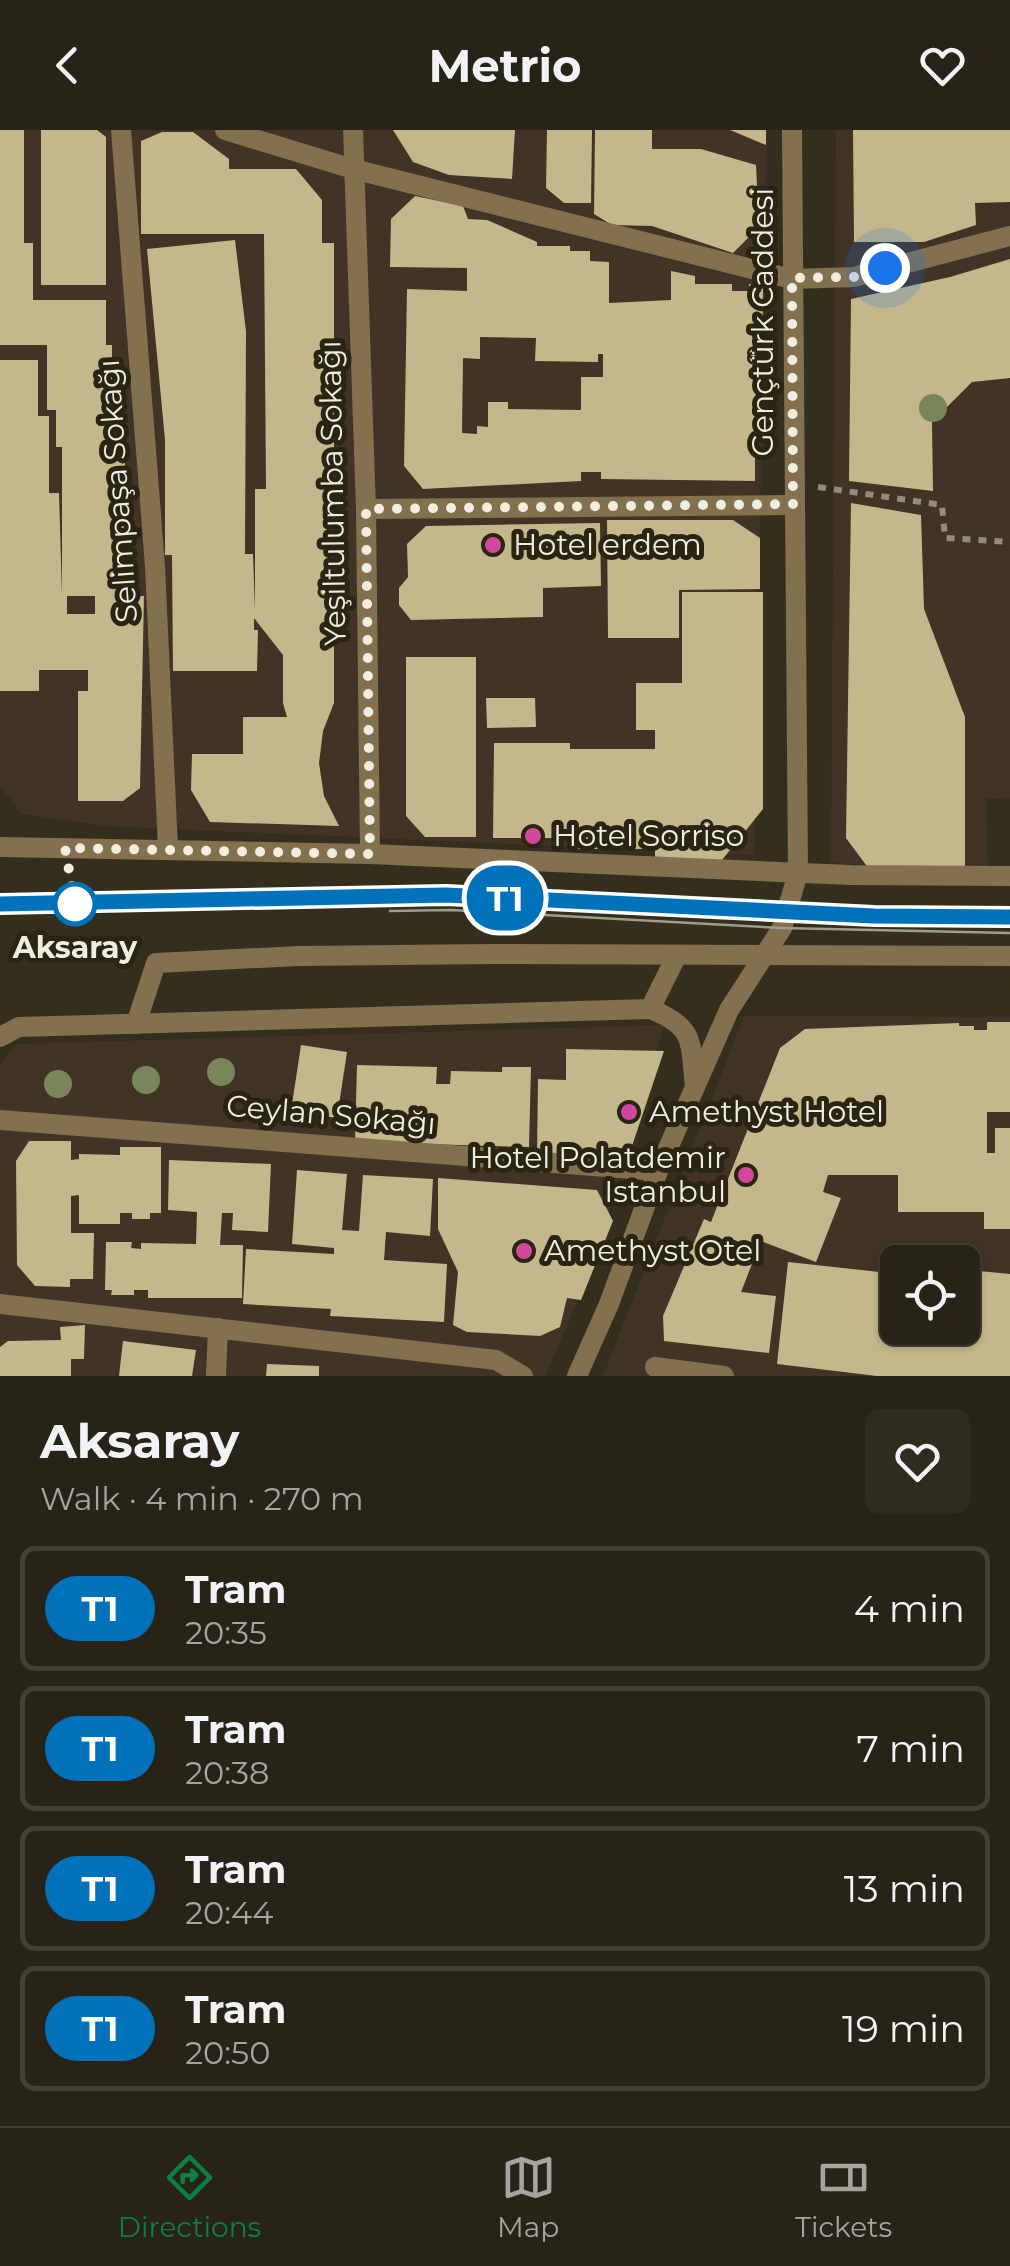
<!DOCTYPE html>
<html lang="en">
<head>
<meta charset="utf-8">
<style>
	:root { --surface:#272316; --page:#2f2b1f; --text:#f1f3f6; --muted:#a4a4a1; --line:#434035; --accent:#0b8043 }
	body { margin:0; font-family:Montserrat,sans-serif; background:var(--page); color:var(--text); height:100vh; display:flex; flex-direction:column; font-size:38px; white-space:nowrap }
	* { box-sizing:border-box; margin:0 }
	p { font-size:32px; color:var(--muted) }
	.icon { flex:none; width:55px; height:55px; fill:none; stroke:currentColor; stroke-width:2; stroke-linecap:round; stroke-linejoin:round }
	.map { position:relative; height:1246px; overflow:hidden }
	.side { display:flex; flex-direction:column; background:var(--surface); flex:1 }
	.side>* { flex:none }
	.badge { padding:0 20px; border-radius:32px; font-size:35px; line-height:65px }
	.tools { position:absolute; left:880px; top:1115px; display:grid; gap:20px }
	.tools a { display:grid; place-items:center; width:100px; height:100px; border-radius:15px; background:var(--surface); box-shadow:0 2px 8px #0004,0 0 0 2px var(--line); font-size:50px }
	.you { position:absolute; width:50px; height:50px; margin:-25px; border:8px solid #fff; border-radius:50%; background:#1a73e8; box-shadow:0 0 0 15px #1a73e833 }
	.map>.badge { position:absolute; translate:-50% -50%; box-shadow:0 0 0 5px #fff }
	.round { display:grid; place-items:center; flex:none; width:105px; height:105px; border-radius:15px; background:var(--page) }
	.overview { display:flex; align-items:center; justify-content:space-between; height:170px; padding:0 40px }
	h1 { font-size:48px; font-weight:700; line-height:75px }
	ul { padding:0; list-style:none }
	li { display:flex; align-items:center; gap:30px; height:125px; margin:0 20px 15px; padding:0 20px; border:5px solid var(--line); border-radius:15px }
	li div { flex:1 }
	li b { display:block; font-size:38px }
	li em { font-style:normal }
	li .badge { min-width:110px; font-weight:700; text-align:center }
	header { display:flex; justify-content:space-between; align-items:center; height:130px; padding:0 40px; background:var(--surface); font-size:45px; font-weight:700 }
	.dock { display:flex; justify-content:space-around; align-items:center; height:140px; border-top:2px solid var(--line); background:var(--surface); font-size:28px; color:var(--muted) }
	.dock a { display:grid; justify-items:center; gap:5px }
	.dock .current { color:var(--accent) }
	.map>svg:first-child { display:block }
	.commercial { fill:#413426; fill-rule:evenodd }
	.building { fill:#c4b78b; fill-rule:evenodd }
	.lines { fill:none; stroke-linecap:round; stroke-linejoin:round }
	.path { stroke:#918d7e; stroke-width:6; stroke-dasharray:8 8; stroke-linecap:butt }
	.pedestrian { stroke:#82704e; stroke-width:20 }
	.minor { stroke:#82704e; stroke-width:20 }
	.tertiary { stroke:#82704e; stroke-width:20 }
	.tram { stroke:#9f9b8d; stroke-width:2.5 }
	.tree { fill:#79855a }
	.line-casing { stroke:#fff; stroke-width:22 }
	.line { stroke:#0072bc; stroke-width:15 }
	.walk { stroke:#f0ede1; stroke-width:10; stroke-dasharray:0 18 }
	.hotel-dot { fill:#d1479c; stroke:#2a2513; stroke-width:4 }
	.stop-dot { fill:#fff; stroke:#0072bc; stroke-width:5 }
	.labels { text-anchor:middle; stroke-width:10; stroke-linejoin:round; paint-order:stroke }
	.street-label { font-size:30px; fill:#f0ede1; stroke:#2a2513 }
	.poi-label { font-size:30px; fill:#f0ede1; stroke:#2a2513; text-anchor:start }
	.stop-label { font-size:30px; font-weight:bold; fill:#f0ede1; stroke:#2a2513 }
</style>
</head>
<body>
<header><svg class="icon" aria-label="back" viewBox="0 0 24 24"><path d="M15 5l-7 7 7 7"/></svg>Metrio<svg class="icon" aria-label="heart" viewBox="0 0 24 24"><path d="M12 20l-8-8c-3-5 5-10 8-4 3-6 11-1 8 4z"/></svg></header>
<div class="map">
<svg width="1010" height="1246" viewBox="0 0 1010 1246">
	<rect width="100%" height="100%" fill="#342f1d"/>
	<g class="commercial">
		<path d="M0,0H767L754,725L107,696L22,684L0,656Z"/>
		<path d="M836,0H1010V668L986,669L988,740L831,733Z"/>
		<path d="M744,886L1010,887V1246H603ZM898,1132H962V1198H898Z"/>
		<path d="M664,895L593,1136L545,1246H0V935L17,914Z"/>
	</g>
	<g class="building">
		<path d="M0,0H24V113H33V170H106V215H112V317H125V466H144L140,658L123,671H78V561H88V540H39V561H0V230H38V286H49V363H59L62,466V317H56V280H47V215H0ZM67,466H95V484H67Z"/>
		<path d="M41,0H97L106,7V155H41Z"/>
		<path d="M393,0H515L512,49L449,45L413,32Z"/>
		<path d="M547,0H592L591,73H564L546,58Z"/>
		<path d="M595,0H652V19H701L756,35L759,97L733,123L652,96L612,95L594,84Z"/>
		<path d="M730,0H766V15Z"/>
		<path d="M853,0H1010V72L975,73L976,95L924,112H854Z"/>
		<path d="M162,2H193L229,29V39H296L322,70V113H334V573L323,601L319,633L324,666L339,696L210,692L191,660L192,624H243V587H287L283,573V525L254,488V500H258L257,541H173L172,425H165V310L147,119L235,110L246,201L245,424H253L255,481V359H266L264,104H141V11Z"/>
		<path d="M415,66L463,76L468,89L487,90L537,112V116H570V121H590V131L609,132V173L671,170V141L695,146V154H732V161H749V154H763L762,298H755V351L601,349V342H581V351L423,359L404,336L407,159L467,161V138L390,137L391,89ZM480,207L536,208L535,231L598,232V224H603V247H581V280L508,279V272H488V297L477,296V304L462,303L463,228L480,229Z"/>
		<path d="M1010,129V248L972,252L932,292L933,361L849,351L851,169L950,147Z"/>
		<path d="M851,373L921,385L924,479L965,587V738L869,739L846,708Z"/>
		<path d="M607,390H733L760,408V459L679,460V508H608Z"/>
		<path d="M600,393L601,456L543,458V487L411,490L399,475V458L408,447L407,414L426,396Z"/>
		<path d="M682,462H763V679L722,730H655V719H570V708H493L494,613H570V619H655V600H636V553H682Z"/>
		<path d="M406,527H476V707H425L406,686Z"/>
		<path d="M486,568H535L536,597L487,598Z"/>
		<path d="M987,892H1010V982H987V1023H995V998H1010V1099H984V1082H898V1045H828L823,1062L841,1068L816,1132L761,1111L741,1162L776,1166L769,1223L664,1211L663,1186L704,1089L711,1092L780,918L805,899L959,893V896H974V900H987Z"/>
		<path d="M301,915L347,922L337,988L291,981Z"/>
		<path d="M566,919L664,921L632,1016L615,1027L537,1026L538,949L566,950Z"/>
		<path d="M357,935L437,937L436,954H450L451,941L502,942V937H531L529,1017L355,1012Z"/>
		<path d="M29,1011H71V1030L79,1029V1024L120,1025V1017H161V1083H150V1089H132V1083H120V1094H79V1065L71,1066V1103H94L93,1149H70V1157L35,1156L17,1135L16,1031Z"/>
		<path d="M169,1030L271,1034L268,1102L232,1100L233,1083H222L220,1115H243L242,1168H148V1160H134V1165H111L112,1160H105L106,1112H132L131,1118L141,1119V1113L196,1114L197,1082L168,1080Z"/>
		<path d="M297,1040L347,1044L342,1100L359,1101L363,1045L433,1049L430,1106L386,1102L384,1130L447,1134L444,1192L330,1186L331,1179L243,1174L246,1119L334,1124V1118L292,1114Z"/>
		<path d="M438,1048L597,1060L613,1091L581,1170L567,1168L560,1197L540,1206L467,1202L453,1195L458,1142L438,1099Z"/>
		<path d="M788,1132L898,1144V1198H962V1172L975,1174L979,1141L1010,1144V1246H877L777,1234Z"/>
		<path d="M85,1195L84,1229H71V1246H0V1217L8,1211L61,1210L60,1197Z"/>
		<path d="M123,1211L196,1220L192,1246H119Z"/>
		<path d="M267,1234L319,1236V1246H266Z"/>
	</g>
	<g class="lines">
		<path class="path" d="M818,357L942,375L945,408L1010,412"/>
		<g class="pedestrian">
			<path d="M0,717L370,724L850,745L1010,746"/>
			<path d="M650,879C696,897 690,912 695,957"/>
			<path d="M136,894L156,833L299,826L493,824L1010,826"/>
			<path d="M0,907L19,897L650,879L676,827"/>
			<path d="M655,1237L724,1246"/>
		</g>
		<g class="minor">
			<path d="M121,0L155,436L168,719"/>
			<path d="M225,0L353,39L792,149L854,147L1010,106"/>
			<path d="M353,0L366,379L370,724"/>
			<path d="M366,379L793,375"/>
			<path d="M0,990L658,1041"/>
			<path d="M0,1174L496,1230L523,1246"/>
			<path d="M216,1246L218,1198"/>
		</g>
		<path class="tertiary" d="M577,1246L609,1174L658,1041L695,957L729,880L782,798L798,743L792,0"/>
		<g class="tram">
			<path d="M0,774L446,765L874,786L1010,787"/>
			<path d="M390,781L451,780L782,798L1010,803"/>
		</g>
	</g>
	<g class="tree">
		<circle cx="933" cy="278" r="14"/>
		<circle cx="221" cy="942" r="14"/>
		<circle cx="146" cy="950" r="14"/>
		<circle cx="58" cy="954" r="14"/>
	</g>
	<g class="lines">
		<defs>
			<path id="line" d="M0,774L446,765L874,786L1010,787"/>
		</defs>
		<use href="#line" class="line-casing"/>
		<use href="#line" class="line"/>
		<path class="walk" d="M75,774L65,718L370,724L366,379L793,374L792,148L854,147L885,138"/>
	</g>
	<g class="hotel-dot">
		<circle cx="493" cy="415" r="10"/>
		<circle cx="533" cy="706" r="10"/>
		<circle cx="629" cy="982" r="10"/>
		<circle cx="746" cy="1045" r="10"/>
		<circle cx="524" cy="1121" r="10"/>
	</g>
	<circle class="stop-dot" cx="75" cy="774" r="20"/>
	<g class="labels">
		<g class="street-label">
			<text transform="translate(763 192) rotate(-90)" y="10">Gençtürk Caddesi</text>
			<text transform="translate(118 361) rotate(-94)" y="10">Selimpaşa Sokağı</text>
			<text transform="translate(333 363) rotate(-91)" y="10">Yeşiltulumba Sokağı</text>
			<text transform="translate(331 985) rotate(5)" y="10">Ceylan Sokağı</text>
		</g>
		<g class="poi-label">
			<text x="513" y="425">Hotel erdem</text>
			<text x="553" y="716">Hotel Sorriso</text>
			<text x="649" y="992">Amethyst Hotel</text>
			<text x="726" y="1038" text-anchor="end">Hotel Polatdemir<tspan x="726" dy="34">Istanbul</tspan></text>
			<text x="544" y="1131">Amethyst Otel</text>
		</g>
		<g class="stop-label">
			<text x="75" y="828">Aksaray</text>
		</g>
	</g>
</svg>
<div class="tools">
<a><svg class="icon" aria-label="locate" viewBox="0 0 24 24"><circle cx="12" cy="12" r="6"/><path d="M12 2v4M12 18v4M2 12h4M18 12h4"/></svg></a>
</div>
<div class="you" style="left:885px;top:138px"></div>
<b class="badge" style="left:505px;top:768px;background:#0072bc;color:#fff">T1</b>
</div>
<section class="side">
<div class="overview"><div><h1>Aksaray</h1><p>Walk · 4 min · 270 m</p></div><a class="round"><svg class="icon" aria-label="heart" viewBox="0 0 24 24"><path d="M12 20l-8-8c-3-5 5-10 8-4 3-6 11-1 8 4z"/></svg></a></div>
<ul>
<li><span class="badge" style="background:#0072bc;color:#fff">T1</span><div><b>Tram</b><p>20:35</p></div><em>4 min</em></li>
<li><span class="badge" style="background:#0072bc;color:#fff">T1</span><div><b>Tram</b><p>20:38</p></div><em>7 min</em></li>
<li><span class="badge" style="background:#0072bc;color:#fff">T1</span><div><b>Tram</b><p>20:44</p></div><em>13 min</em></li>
<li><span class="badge" style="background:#0072bc;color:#fff">T1</span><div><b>Tram</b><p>20:50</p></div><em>19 min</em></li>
</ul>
</section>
<nav class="dock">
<a class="current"><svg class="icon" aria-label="directions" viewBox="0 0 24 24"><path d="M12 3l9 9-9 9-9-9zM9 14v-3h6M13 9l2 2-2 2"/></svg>Directions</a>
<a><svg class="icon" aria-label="map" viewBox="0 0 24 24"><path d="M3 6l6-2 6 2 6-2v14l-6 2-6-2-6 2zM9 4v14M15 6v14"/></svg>Map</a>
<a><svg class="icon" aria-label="tickets" viewBox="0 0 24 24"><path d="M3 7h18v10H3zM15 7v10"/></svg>Tickets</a>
</nav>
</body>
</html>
